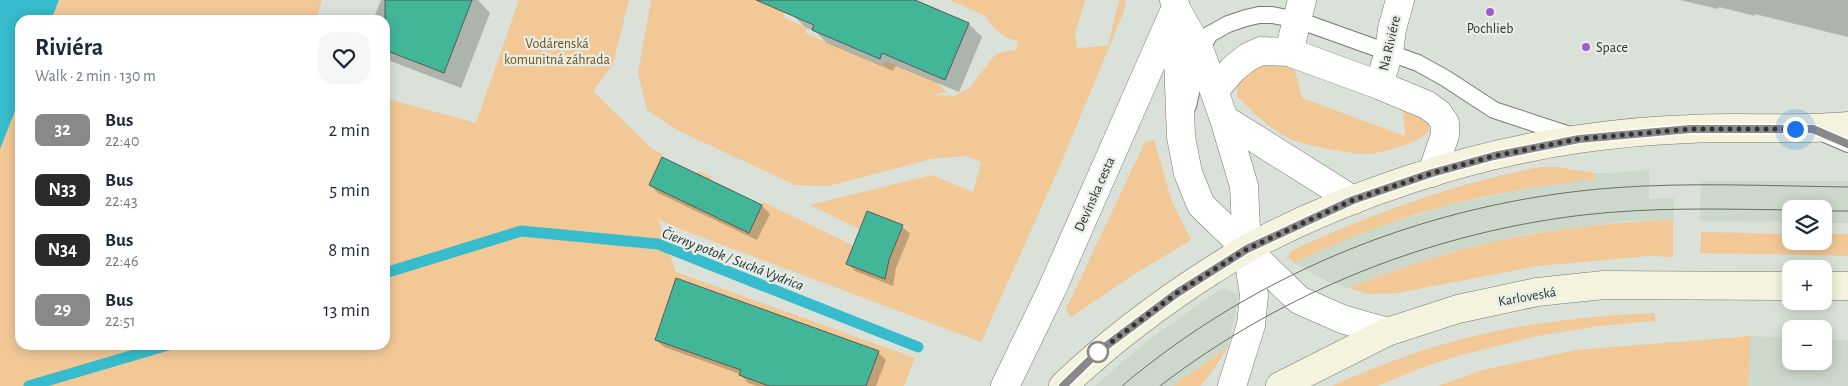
<!DOCTYPE html>
<html lang="en">
<head>
<meta charset="utf-8">
<style>
	:root { --surface:#fff; --page:#f6f6f7; --text:#1f2937; --muted:#747a83 }
	body { margin:0; font-family:"Alegreya Sans",sans-serif; background:var(--page); color:var(--text); height:100vh; display:flex; flex-direction:column; font-size:19px; white-space:nowrap }
	* { box-sizing:border-box; margin:0 }
	p { font-size:16px; color:var(--muted) }
	.icon { flex:none; width:28px; height:28px; fill:none; stroke:currentColor; stroke-width:2; stroke-linecap:round; stroke-linejoin:round }
	.map { position:relative; flex:1; overflow:hidden }
	.details { position:absolute; left:15px; top:15px; width:375px; height:335px; display:flex; flex-direction:column; background:var(--surface); border-radius:15px; box-shadow:0 2px 12px #0003 }
	.details>* { flex:none }
	.badge { padding:0 10px; border-radius:8px; font-size:18px; line-height:32px }
	.buttons { position:absolute; left:1782px; top:200px; display:grid; gap:10px }
	.buttons a { display:grid; place-items:center; width:50px; height:50px; border-radius:10px; background:var(--surface); box-shadow:0 2px 12px #0003; font-size:25px }
	.you { position:absolute; width:25px; height:25px; margin:-12px; border:4px solid #fff; border-radius:50%; background:#1a73e8; box-shadow:0 0 0 8px #1a73e833 }
	.map>.badge { position:absolute; translate:-50% -50%; box-shadow:0 0 0 2px #fff }
	.round { display:grid; place-items:center; flex:none; width:52px; height:52px; border-radius:15px; background:var(--page) }
	.head { display:flex; align-items:center; justify-content:space-between; height:85px; padding:0 20px }
	h1 { font-size:24px; font-weight:700; line-height:38px }
	ul { padding:0; list-style:none }
	li { display:flex; align-items:center; gap:15px; height:60px; padding:0 20px }
	li div { flex:1 }
	li b { display:block; font-size:19px }
	li em { font-style:normal }
	li .badge { min-width:55px; font-weight:700; text-align:center }
	.map>svg:first-child { display:block }
	.built { fill:#ccd8c9 }
	.green { fill:#f2c896 }
	.water { fill:#36bccc }
	.shadow { fill:#0003 }
	.lines { fill:none; stroke-linecap:round; stroke-linejoin:round }
	.stream { stroke:#36bccc; stroke-width:11 }
	.building { fill:#42b699; stroke:#525c59 }
	.service-casing { stroke:#757b73; stroke-width:18 }
	.minor-casing { stroke:#757b73; stroke-width:29 }
	.tertiary-casing { stroke:#757b73; stroke-width:29 }
	.secondary-casing { stroke:#757b73; stroke-width:29 }
	.service { stroke:#fff; stroke-width:16 }
	.minor { stroke:#fff; stroke-width:28 }
	.tertiary { stroke:#fff; stroke-width:28 }
	.secondary { stroke:#f4f3dd; stroke-width:28 }
	.tram { stroke:#6a6e69; stroke-width:1 }
	.line-casing { stroke:#fff; stroke-width:11 }
	.line { stroke:#898989; stroke-width:8 }
	.walk { stroke:#323431; stroke-width:5; stroke-dasharray:0 9 }
	.poi-dot { fill:#a05bcf; stroke:#e7eee5; stroke-width:2 }
	.stop-dot { fill:#fff; stroke:#898989; stroke-width:2.5 }
	.labels { text-anchor:middle; stroke-width:4.5; stroke-linejoin:round; paint-order:stroke }
	.poi-label { font-size:14px; fill:#323431; stroke:#e7eee5 }
	.park-label { font-size:14px; fill:#744e17; stroke:#e7eee5 }
	.street-label { font-size:14px; fill:#323431; stroke:#e7eee5 }
	.water-label { font-size:15px; font-style:italic; fill:#203639; stroke:#e7eee5 }
</style>
</head>
<body>
<div class="map">
<svg width="1848" height="386" viewBox="0 0 1848 386">
	<rect width="100%" height="100%" fill="#d9e1d8"/>
	<g class="built">
		<path d="M1649,170V199L1674,198L1673,220L1625,221L1533,233L1454,251L1389,272L1348,288L1329,282L1294,263L1337,243L1384,225L1448,205L1545,185L1595,178V173H1611Z"/>
		<path d="M1701,181H1848V223H1824V209H1791V222L1700,221Z"/>
		<path d="M1222,288L1239,294L1228,347L1173,386H1095L1147,341Z"/>
		<path d="M1751,336L1791,338V361H1824V339L1848,340V386H1748Z"/>
	</g>
	<g class="green">
		<path d="M59,0H322L316,20H51Z"/>
		<path d="M519,0H629L613,64L593,91L651,148L663,154L649,185L683,201L698,171L712,177L698,209L749,233L763,202L852,245L847,264L885,279L886,277L883,276L902,228L906,229V227L868,211L859,229L810,205L932,175L973,192L981,162L965,156L931,159L828,186L795,185L677,130L647,110L638,73L651,0H788L790,1L783,17L807,28L805,33L883,66L885,61L938,83L946,92L933,95L954,96L970,87L994,56L1002,52L1017,50V41L1005,37L992,26L986,16L949,0H1085L1075,34L1077,48L1108,46L1119,0H1126L1124,11L1059,168L981,342L680,229L658,219L676,272L915,358L904,386H0V149L20,98V345H385V98L476,123Z"/>
		<path d="M1277,63L1294,68L1302,98L1405,136L1403,106L1428,119L1429,132C1418,143 1380,154 1365,154C1351,154 1302,145 1290,139C1269,127 1253,114 1237,96L1238,79L1257,65Z"/>
		<path d="M1154,140L1172,202L1191,240L1133,275L1071,317L1066,309L1145,142Z"/>
		<path d="M1541,167H1556L1595,173V179C1545,185 1496,193 1448,205C1394,219 1344,239 1294,263L1288,257L1291,251C1371,214 1455,183 1541,167Z"/>
		<path d="M1673,220V257L1649,256L1538,266L1397,293L1368,294L1348,288C1457,244 1556,224 1673,220Z"/>
		<path d="M1701,232L1791,234V241H1824V234H1848V256L1700,253Z"/>
		<path d="M1655,313V321L1598,326L1537,336L1461,355L1426,366L1377,386H1332C1373,368 1415,351 1458,340C1523,323 1588,316 1655,313Z"/>
		<path d="M1751,336L1748,386H1438L1483,370L1576,350Z"/>
		<path d="M1228,347L1212,372L1200,386H1173Z"/>
	</g>
	<path class="water" d="M0,0H59L51,20H20V98L0,149Z"/>
	<g class="shadow">
		<path d="M381,0H478L490,13L461,88L385,59V20H373Z"/>
		<path d="M790,0H916L919,3L969,24L982,37L959,92L896,66L893,71L827,43L816,32L805,27L792,14Z"/>
		<path d="M1680,0H1848V37L1755,14V16L1719,7L1718,9Z"/>
		<path d="M663,158L762,206L770,214L757,240L658,193L650,185Z"/>
		<path d="M902,226L910,234L896,268L893,286L855,271L848,263Z"/>
		<path d="M656,340L878,352L886,360L876,386H757L748,383L740,374L664,347Z"/>
	</g>
	<g class="lines">
		<g class="stream">
			<path d="M385,273L521,231L658,244L918,347"/>
			<path d="M29,386L168,345"/>
		</g>
	</g>
	<g class="building">
		<path d="M385,0H472L444,73L385,50Z"/>
		<path d="M756,0H915L969,23L945,80L882,53L880,59L812,30L814,25Z"/>
		<path d="M662,157L762,205L749,233L649,185Z"/>
		<path d="M867,211L903,225L889,260L885,279L846,264Z"/>
		<path d="M676,278L879,351L866,386H769L739,375L741,370L655,340Z"/>
	</g>
	<g class="lines">
		<defs>
			<g id="service">
				<path d="M1188,106L1200,51L1210,34L1228,24L1246,18L1259,15H1272L1298,20L1418,63L1445,78L1494,110L1573,136"/>
				<path d="M1820,132L1848,144"/>
			</g>
			<g id="minor">
				<path d="M1289,52L1302,0"/>
				<path d="M1379,85L1389,52L1392,29L1400,0"/>
				<path d="M1215,90L1233,69L1248,57L1261,51L1289,52L1379,85L1427,105L1438,113L1445,123V135L1432,173"/>
			</g>
			<g id="tertiary">
				<path d="M1174,0L1176,8L1181,137L1188,173L1201,205L1299,300L1342,319L1387,332"/>
				<path d="M1178,12L1200,51L1224,119L1244,186L1247,249L1254,295L1251,325L1232,386"/>
				<path d="M1224,119L1353,200"/>
				<path d="M1005,386L1052,289L1173,14"/>
			</g>
			<g id="secondary">
				<path d="M1824,286H1848"/>
				<path d="M1063,386C1108,343 1158,305 1211,271C1223,264 1235,255 1248,248C1346,195 1468,155 1579,139C1614,134 1655,130 1690,129C1743,126 1795,131 1848,126"/>
				<path d="M1280,386L1387,332L1458,309L1537,292L1604,285L1791,286"/>
			</g>
		</defs>
		<use href="#service" class="service-casing"/>
		<use href="#minor" class="minor-casing"/>
		<use href="#tertiary" class="tertiary-casing"/>
		<use href="#secondary" class="secondary-casing"/>
		<use href="#service" class="service"/>
		<use href="#minor" class="minor"/>
		<use href="#tertiary" class="tertiary"/>
		<use href="#secondary" class="secondary"/>
		<g class="tram">
			<path d="M1824,211H1848"/>
			<path d="M1122,386C1259,270 1433,202 1611,188C1689,182 1769,186 1848,187"/>
			<path d="M1160,386C1282,292 1431,233 1583,215C1652,207 1722,209 1791,210"/>
		</g>
	</g>
	<g class="lines">
		<defs>
			<path id="line" d="M1063,386L1098,352L1177,293L1247,249L1353,200L1432,173L1494,156L1579,139L1690,129H1813L1848,144"/>
		</defs>
		<use href="#line" class="line-casing"/>
		<use href="#line" class="line"/>
		<path class="walk" d="M1098,352L1177,293L1247,249L1353,200L1432,173L1494,156L1579,139L1690,129H1795"/>
	</g>
	<g class="poi-dot">
		<circle cx="1490" cy="12" r="5"/>
		<circle cx="1586" cy="47" r="5"/>
	</g>
	<circle class="stop-dot" cx="1098" cy="352" r="10"/>
	<g class="labels">
		<g class="poi-label">
			<text x="1490" y="33">Pochlieb</text>
			<text x="1596" y="52" text-anchor="start">Space</text>
		</g>
		<g class="park-label">
			<text x="557" y="48">Vodárenská<tspan x="557" dy="16">komunitná záhrada</tspan></text>
		</g>
		<g class="street-label">
			<text transform="translate(1389 43) rotate(-77)" y="5">Na Riviére</text>
			<text transform="translate(1094 194) rotate(-66)" y="5">Devínska cesta</text>
			<text transform="translate(1527 296) rotate(-10)" y="5">Karloveská</text>
		</g>
		<g class="water-label">
			<text transform="translate(733 259) rotate(21)" y="5">Čierny potok / Suchá Vydrica</text>
		</g>
	</g>
</svg>
<div class="buttons">
<a><svg class="icon" aria-label="layers" viewBox="0 0 24 24"><path d="M12 4l9 5-9 5-9-5zM3 14l9 5 9-5"/></svg></a>
<a>+</a>
<a>−</a>
</div>
<div class="you" style="left:1795px;top:129px"></div>
<section class="details">
<div class="head"><div><h1>Riviéra</h1><p>Walk · 2 min · 130 m</p></div><a class="round"><svg class="icon" aria-label="heart" viewBox="0 0 24 24"><path d="M12 20l-8-8c-3-5 5-10 8-4 3-6 11-1 8 4z"/></svg></a></div>
<ul>
<li><span class="badge" style="background:#898989;color:#fff">32</span><div><b>Bus</b><p>22:40</p></div><em>2 min</em></li>
<li><span class="badge" style="background:#2b2a29;color:#fff">N33</span><div><b>Bus</b><p>22:43</p></div><em>5 min</em></li>
<li><span class="badge" style="background:#2b2a29;color:#fff">N34</span><div><b>Bus</b><p>22:46</p></div><em>8 min</em></li>
<li><span class="badge" style="background:#898989;color:#fff">29</span><div><b>Bus</b><p>22:51</p></div><em>13 min</em></li>
</ul>
</section>
</div>
</body>
</html>
